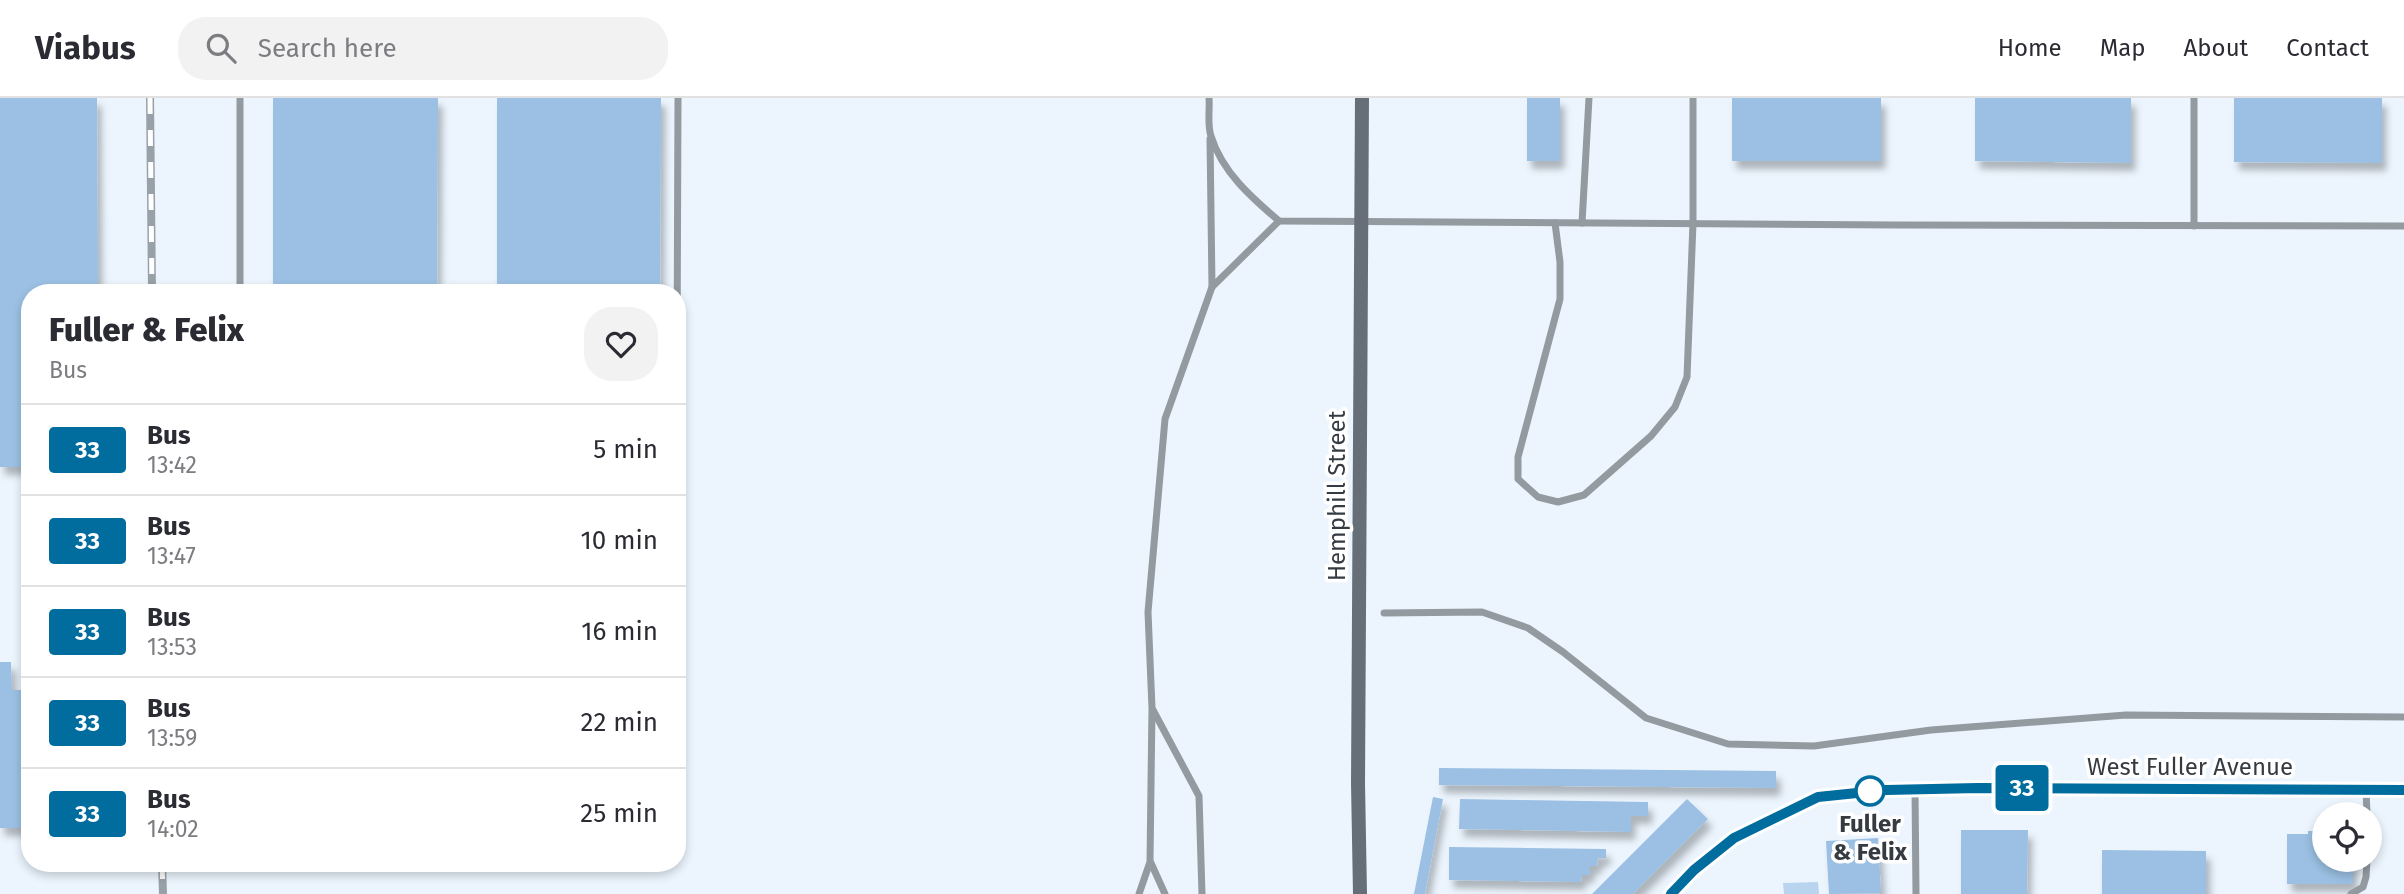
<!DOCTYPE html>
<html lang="en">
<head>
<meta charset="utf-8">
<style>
	:root { --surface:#fff; --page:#f2f2f3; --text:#2b2b33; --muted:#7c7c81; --line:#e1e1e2 }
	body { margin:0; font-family:"Fira Sans",sans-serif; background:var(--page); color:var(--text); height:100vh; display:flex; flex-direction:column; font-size:26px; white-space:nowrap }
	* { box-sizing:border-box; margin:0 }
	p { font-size:23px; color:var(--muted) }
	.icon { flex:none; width:38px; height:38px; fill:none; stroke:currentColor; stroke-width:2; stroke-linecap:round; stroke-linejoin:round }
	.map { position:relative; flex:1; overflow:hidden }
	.side { position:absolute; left:21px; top:186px; width:665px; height:588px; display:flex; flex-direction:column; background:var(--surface); border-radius:28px; box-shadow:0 4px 10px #0003 }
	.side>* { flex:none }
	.badge { padding:0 14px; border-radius:5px; font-size:24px; line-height:46px }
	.controls { position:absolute; left:2312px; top:704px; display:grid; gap:14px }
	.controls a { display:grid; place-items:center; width:70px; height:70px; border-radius:50%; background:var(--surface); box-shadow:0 4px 10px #0003; font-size:35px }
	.map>.badge { position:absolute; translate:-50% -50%; box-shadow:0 0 0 4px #fff }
	.round { display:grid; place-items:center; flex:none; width:74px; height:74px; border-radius:28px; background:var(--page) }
	.headline { display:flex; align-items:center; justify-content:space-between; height:119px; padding:0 28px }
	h1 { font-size:33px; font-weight:800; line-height:52px }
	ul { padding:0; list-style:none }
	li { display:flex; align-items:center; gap:21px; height:91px; padding:0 28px; border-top:2px solid var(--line) }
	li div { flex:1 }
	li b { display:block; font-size:26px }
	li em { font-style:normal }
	li .badge { min-width:77px; font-weight:700; text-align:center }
	header { display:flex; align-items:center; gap:42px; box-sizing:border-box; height:98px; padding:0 35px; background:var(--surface); border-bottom:2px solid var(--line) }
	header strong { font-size:33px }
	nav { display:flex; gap:38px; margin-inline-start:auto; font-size:24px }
	.search { width:490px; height:63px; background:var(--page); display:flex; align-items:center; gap:18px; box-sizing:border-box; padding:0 24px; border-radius:28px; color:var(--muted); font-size:26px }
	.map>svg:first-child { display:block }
	.green { fill:#b8d4ee }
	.building { fill:#9bc0e3; filter:url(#shadow) }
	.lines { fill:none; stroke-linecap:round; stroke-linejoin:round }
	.service { stroke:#939aa0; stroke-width:7 }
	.tertiary { stroke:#939aa0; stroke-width:14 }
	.secondary { stroke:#666f77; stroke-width:14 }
	.rail-casing { stroke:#99a1a8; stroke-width:8 }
	.rail { stroke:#fff; stroke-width:5; stroke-dasharray:16; stroke-linecap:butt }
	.secondary-bridge { stroke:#666f77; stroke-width:14 }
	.line-casing { stroke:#fff; stroke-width:16 }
	.line { stroke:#006d9e; stroke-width:10 }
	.stop-dot { fill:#fff; stroke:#006d9e; stroke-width:3.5 }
	.labels { text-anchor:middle; stroke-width:7; stroke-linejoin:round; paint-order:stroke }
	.street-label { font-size:24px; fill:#353b40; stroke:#fff }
	.stop-label { font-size:24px; font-weight:bold; fill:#353b40; stroke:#fff }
</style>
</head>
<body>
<header>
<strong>Viabus</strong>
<div class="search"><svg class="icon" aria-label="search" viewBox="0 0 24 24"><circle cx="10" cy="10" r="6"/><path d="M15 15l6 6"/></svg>Search here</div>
<nav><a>Home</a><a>Map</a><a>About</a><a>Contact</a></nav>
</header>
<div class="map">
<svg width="2404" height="796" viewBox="0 0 2404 796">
	<defs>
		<filter id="shadow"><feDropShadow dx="4.5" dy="8" stdDeviation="3.5" flood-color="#0004"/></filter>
	</defs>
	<rect width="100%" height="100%" fill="#ecf5fe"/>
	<path class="green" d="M1818,784L1819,796H1784L1783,785Z"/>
	<g class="building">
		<path d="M0,0H97L98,194H30V369H0Z"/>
		<path d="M273,0H438L437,194H273Z"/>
		<path d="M497,0H661L660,194H497Z"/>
		<rect x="1527" y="0" width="33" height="63"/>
		<rect x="1732" y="0" width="149" height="63"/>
		<path d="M1975,0H2131V65L1975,63Z"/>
		<path d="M2234,0H2382V65L2234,64Z"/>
		<path d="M0,564H11L12,592H25V631H30V730H0Z"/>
		<path d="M1439,670L1776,673V690L1439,687Z"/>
		<path d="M1433,699L1443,701L1425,796H1414Z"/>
		<path d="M1460,701L1648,704V718H1631V734L1459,731Z"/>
		<path d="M1687,701L1708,721L1633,796H1592Z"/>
		<path d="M1961,732H2028L2027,796H1961Z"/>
		<path d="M2308,733H2315V737H2324V761H2353V786H2287V736H2308Z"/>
		<path d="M1878,740L1881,795L1829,796L1826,743Z"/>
		<path d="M1449,749L1606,751V760H1598L1597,768H1590V777H1582L1581,784L1449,782Z"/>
		<path d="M2102,752L2206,753V796H2102Z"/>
	</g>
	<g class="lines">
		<g class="service">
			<path d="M1209,0C1210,12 1207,27 1211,38C1222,74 1252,100 1279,123L1896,127L2404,128"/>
			<path d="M2194,0V128"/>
			<path d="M1210,41L1212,189"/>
			<path d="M1555,125L1560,164V201L1518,359V381L1538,399L1558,404L1584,397L1651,338L1675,309L1687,279L1693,125V0"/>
			<path d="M1582,125L1589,0"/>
			<path d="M240,194V0"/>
			<path d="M677,263L678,0"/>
			<path d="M1384,515L1482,514L1528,530L1563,554L1646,620L1728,646L1814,648L1931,632L2126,617L2404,619"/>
			<path d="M1153,612L1199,698L1202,796"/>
			<path d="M1915,692L1916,796"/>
			<path d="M2366,692L2367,716"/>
			<path d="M1151,765L1165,796"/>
			<path d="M1139,796L1150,764L1152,610L1148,514L1165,321L1212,189L1279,123"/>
			<path d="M2351,796L2363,789L2366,779L2367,761"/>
		</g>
		<path class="tertiary" d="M1671,796L1694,772L1734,740L1818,699L1886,692L1977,690L2404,692"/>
		<path class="secondary" d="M1358,685L1360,796"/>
		<defs>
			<g id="rail">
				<path d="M150,0L152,194"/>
				<path d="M162,765L163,796"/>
			</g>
		</defs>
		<use href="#rail" class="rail-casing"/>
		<use href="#rail" class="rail"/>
		<path class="secondary-bridge" d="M1358,685L1362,0"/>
	</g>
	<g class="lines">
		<defs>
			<path id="line" d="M1671,796L1694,772L1734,740L1818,699L1886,692L1978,690L2404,692"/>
		</defs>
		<use href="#line" class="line-casing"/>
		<use href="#line" class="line"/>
	</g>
	<circle class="stop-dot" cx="1870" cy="693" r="14"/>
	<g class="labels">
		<g class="street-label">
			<text transform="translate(1337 398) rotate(-90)" y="8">Hemphill Street</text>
			<text x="2190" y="677">West Fuller Avenue</text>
		</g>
		<g class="stop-label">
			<text x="1870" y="734">Fuller<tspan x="1870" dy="28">&amp; Felix</tspan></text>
		</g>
	</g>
</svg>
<div class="controls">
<a><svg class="icon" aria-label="locate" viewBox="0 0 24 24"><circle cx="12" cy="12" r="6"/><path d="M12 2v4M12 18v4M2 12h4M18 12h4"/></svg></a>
</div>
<b class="badge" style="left:2022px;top:690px;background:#006d9e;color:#fff">33</b>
<section class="side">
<div class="headline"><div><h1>Fuller &amp; Felix</h1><p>Bus</p></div><a class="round"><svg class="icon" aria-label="heart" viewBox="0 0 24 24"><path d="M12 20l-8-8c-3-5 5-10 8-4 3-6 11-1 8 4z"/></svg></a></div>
<ul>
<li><span class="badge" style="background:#006d9e;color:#fff">33</span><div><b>Bus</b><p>13:42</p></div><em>5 min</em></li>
<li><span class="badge" style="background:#006d9e;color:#fff">33</span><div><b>Bus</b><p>13:47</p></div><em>10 min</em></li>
<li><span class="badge" style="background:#006d9e;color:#fff">33</span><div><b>Bus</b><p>13:53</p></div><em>16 min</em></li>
<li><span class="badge" style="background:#006d9e;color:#fff">33</span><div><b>Bus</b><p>13:59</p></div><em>22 min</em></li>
<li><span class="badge" style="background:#006d9e;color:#fff">33</span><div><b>Bus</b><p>14:02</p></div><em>25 min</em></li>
</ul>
</section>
</div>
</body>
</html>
